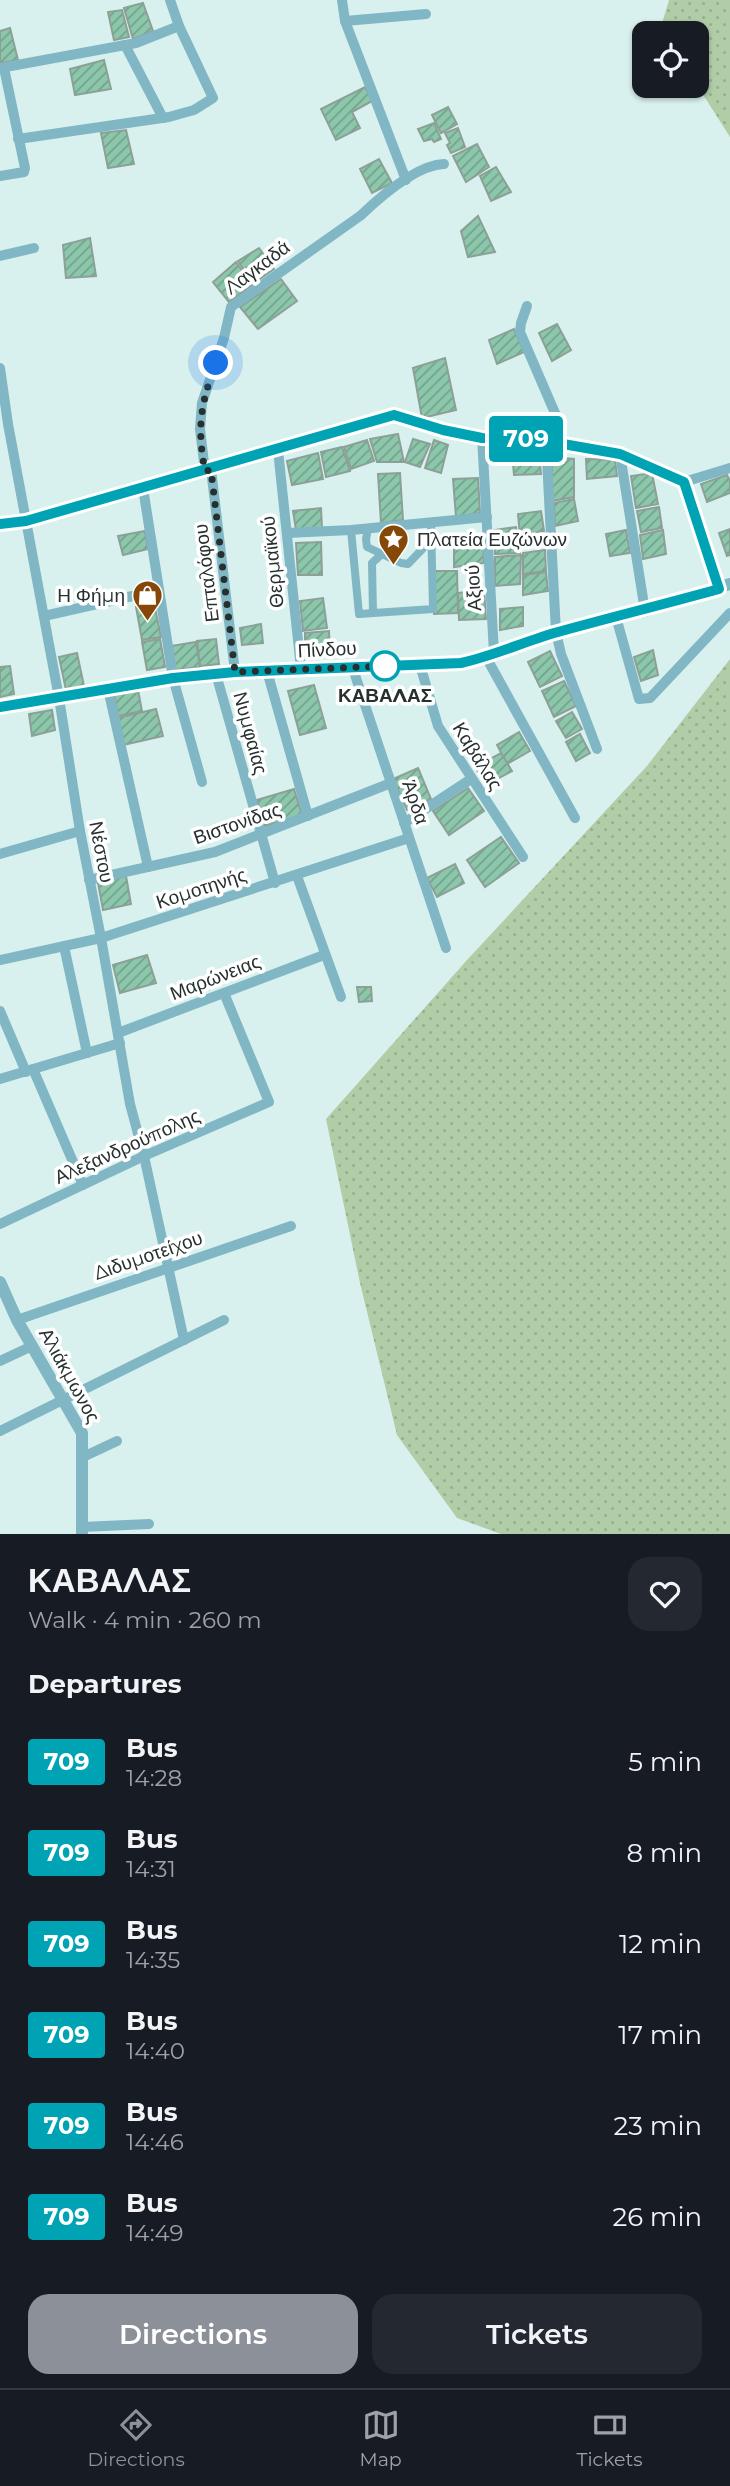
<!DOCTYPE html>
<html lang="en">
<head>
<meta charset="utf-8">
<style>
	:root { --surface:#171b24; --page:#242831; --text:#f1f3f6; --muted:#9ea1a6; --line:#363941; --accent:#8c9099 }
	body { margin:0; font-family:Montserrat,sans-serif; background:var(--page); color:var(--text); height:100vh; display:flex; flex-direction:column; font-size:26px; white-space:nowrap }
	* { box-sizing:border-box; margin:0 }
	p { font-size:23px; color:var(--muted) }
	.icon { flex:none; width:38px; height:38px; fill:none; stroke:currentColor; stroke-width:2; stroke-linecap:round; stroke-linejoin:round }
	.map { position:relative; height:1534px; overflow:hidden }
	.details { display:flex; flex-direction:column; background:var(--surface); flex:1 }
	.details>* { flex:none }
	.badge { padding:0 14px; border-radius:5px; font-size:24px; line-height:46px }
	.tools { position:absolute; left:632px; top:21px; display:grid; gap:14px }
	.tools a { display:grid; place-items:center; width:77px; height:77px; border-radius:14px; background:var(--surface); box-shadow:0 2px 5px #0004; font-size:35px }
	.you { position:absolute; width:35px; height:35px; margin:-18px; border:5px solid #fff; border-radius:50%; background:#1a73e8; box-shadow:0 0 0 10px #1a73e833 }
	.map>.badge { position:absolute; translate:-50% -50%; box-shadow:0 0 0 4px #fff }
	h2 { padding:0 28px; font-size:26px; line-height:63px }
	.round { display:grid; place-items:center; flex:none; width:74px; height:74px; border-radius:21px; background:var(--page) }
	.overview { display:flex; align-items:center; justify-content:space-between; height:119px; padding:0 28px }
	h1 { font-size:33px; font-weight:600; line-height:52px }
	.action { display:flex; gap:14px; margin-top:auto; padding:14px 28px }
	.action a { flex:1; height:80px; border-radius:21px; background:var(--accent); color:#fff; font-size:28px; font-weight:600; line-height:80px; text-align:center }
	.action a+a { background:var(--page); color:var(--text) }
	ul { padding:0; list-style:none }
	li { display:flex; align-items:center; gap:21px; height:91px; padding:0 28px }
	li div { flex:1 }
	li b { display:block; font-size:26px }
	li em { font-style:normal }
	li .badge { min-width:77px; font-weight:700; text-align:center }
	.tab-bar { display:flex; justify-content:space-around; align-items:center; height:98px; border-top:2px solid var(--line); background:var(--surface); font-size:19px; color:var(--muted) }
	.tab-bar a { display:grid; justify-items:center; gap:4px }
	.tab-bar .current { color:var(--accent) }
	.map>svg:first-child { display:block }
	.green { fill:url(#green-dots) }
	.building { fill:url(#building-hatch); stroke:#8da097; stroke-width:2 }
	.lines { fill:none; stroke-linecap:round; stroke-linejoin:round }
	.pedestrian { stroke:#81b7c5; stroke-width:8 }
	.minor { stroke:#81b7c5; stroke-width:10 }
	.tertiary { stroke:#81b7c5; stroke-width:12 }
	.line-casing { stroke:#fff; stroke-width:16 }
	.line { stroke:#00a3b4; stroke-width:10 }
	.walk { stroke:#26302f; stroke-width:7; stroke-dasharray:0 12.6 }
	.stop-dot { fill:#fff; stroke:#00a3b4; stroke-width:3.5 }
	.labels { text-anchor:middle; stroke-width:7; stroke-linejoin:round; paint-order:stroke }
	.street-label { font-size:19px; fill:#26302f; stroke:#fff }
	.poi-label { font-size:19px; fill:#26302f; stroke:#fff; text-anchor:start }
	.stop-label { font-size:19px; font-weight:bold; fill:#26302f; stroke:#fff }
</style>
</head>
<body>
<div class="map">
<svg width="730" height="1534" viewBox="0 0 730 1534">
	<defs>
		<pattern id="green-dots" width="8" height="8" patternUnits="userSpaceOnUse" patternTransform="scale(1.75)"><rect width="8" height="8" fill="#b1cda7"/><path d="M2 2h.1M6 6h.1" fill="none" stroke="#98b090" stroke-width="1.8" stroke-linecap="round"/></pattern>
		<pattern id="building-hatch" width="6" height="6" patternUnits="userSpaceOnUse" patternTransform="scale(1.75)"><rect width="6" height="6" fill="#8cc7ab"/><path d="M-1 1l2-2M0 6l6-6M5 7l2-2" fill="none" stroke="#72a28c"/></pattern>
	</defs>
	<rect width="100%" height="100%" fill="#d8f1ee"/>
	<g class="green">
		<path d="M669,0H730V137L697,85L696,33H662L660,30Z"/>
		<path d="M730,659V1534H501L457,1518L397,1435L360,1283L326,1119L467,960L647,766Z"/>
	</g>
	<g class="building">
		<path d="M143,3L153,31L133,39L124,8Z"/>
		<path d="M122,10L129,37L114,40L108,12Z"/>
		<path d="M10,28L18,60L0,63V31Z"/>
		<path d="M104,60L111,89L75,95L70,69Z"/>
		<path d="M365,87L372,101L352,112L360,128L336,140L321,109Z"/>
		<path d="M448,107L457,124L441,133L432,115Z"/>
		<path d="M434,123L441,139L434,142L432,139L424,141L418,129Z"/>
		<path d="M458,128L465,147L451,153L447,145L450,143L445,133Z"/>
		<path d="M126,130L134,164L108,168L101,133Z"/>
		<path d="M477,144L489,167L466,182L453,156Z"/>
		<path d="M379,159L392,183L372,193L360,169Z"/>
		<path d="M496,167L511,192L491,201L480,176Z"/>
		<path d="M478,216L495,252L468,257L461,231Z"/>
		<path d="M90,238L96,276L66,278L63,245Z"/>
		<path d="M259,248L274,269L253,284L238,261Z"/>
		<path d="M236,262L252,285L229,302L213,282Z"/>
		<path d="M281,279L297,301L258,329L240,307Z"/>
		<path d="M557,324L571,350L552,361L539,333Z"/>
		<path d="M514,329L524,352L497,364L489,340Z"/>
		<path d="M445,358L456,410L422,418L413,368Z"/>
		<path d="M398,434L404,462H377L370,439Z"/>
		<path d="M413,439L430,444L420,467L405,462Z"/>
		<path d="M367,440L374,461L351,469L344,447Z"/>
		<path d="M434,440L448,445L441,473L425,468Z"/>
		<path d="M342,447L350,471L326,477L321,452Z"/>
		<path d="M318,453L323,479L292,485L287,461Z"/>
		<path d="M512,453L539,455L541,474L514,475Z"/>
		<path d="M552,457L574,459V497L552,501Z"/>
		<path d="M586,459L615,460L617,476L587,479Z"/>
		<path d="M400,473L403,520L381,523L378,474Z"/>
		<path d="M652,473L658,504L636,508L631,476Z"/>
		<path d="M727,475L730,481V493L707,502L701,484Z"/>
		<path d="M478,478L480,513L456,517L453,479Z"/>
		<path d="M574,499L578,521L555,526L554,503Z"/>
		<path d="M659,507L662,528L641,532L637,511Z"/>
		<path d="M321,508L322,528L296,530L293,511Z"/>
		<path d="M541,511L544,531L520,536L518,514Z"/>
		<path d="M516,527L520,553L495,554L494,530Z"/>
		<path d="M730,529V555L727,556L719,533Z"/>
		<path d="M626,530L630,553L610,556L606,534Z"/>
		<path d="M663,530L666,554L643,559L640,535Z"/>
		<path d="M145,531L148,549L123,555L118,536Z"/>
		<path d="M483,537L484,563L454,567V539Z"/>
		<path d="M321,542L322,575H298L296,543Z"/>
		<path d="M545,550L546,571L523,574V553Z"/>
		<path d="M521,555L520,584L495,586V557Z"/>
		<path d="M434,571H457L458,613L434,614Z"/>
		<path d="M546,572L548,591L523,595V575Z"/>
		<path d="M484,589L486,619L459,620L458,593Z"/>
		<path d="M323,598L327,628L303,631L300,601Z"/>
		<path d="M154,603L161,637L142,640L136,607Z"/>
		<path d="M523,607V626L500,630V609Z"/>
		<path d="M261,624L263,643L242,645L240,628Z"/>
		<path d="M329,631L330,652H305V633Z"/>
		<path d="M160,639L165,667L147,670L142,642Z"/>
		<path d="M216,639L219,664L200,666L197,641Z"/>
		<path d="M196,642L200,667L175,670L171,646Z"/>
		<path d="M653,650L658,675L641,681L634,657Z"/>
		<path d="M550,651L562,676L540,687L528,662Z"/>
		<path d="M77,653L84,686L66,690L59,657Z"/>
		<path d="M10,666L14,694L0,697V667Z"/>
		<path d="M564,681L576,706L554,717L542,691Z"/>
		<path d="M314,685L326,728L300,735L288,691Z"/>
		<path d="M138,690L142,711L118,716L114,694Z"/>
		<path d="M156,709L163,736L123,745L117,718Z"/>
		<path d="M52,710L55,730L32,736L29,714Z"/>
		<path d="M572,712L582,729L566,738L556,721Z"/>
		<path d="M519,732L530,751L507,764L497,745Z"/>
		<path d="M580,734L590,753L576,761L566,742Z"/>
		<path d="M501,753L512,771L486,785L475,767Z"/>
		<path d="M418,768L431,799L407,810L393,779Z"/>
		<path d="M468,788L484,811L449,835L433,811Z"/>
		<path d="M294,789L302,815L265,826L257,800Z"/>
		<path d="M501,837L519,863L485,887L467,860Z"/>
		<path d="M455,864L464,883L437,897L427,878Z"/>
		<path d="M126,876L131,904L103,910L98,883Z"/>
		<path d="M147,955L156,983L120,993L113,965Z"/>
		<path d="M357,987H371L372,1001L359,1002Z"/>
	</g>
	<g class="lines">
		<g class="pedestrian">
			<path d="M368,529L366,539L367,547L401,563L408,564L431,540"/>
			<path d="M351,530L359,614L433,609L431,522"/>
			<path d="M373,613L372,563L382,554"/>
		</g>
		<g class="minor">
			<path d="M342,0L345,21L406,180"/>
			<path d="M345,21L426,14"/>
			<path d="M125,45L163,118"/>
			<path d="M0,68L136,43L179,26"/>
			<path d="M18,139L169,117L194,110L213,98L179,26L170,0"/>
			<path d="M0,176L24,172L25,168L4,68"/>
			<path d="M0,256L34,248"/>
			<path d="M527,306L521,323L520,332L558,420L561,444"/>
			<path d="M0,368L8,424L59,698L80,831L101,938L130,1104L144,1156L184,1340"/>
			<path d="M482,437L494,653"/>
			<path d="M546,441L556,632L561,654L597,749"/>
			<path d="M278,450L301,669"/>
			<path d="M620,454L645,611"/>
			<path d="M211,469L235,672"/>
			<path d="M205,471L200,429L202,403L224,338L231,307L360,216C380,197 416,165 444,164"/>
			<path d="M684,482L719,589"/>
			<path d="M143,488L173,678L202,782"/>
			<path d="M0,524L26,521L205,471L394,415L443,430L482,437L546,441L620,454L684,482L730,468"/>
			<path d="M287,533L351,530L487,517"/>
			<path d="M44,616L159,590"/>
			<path d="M616,617L639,699L650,698L730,613"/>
			<path d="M486,657L575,818"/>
			<path d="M420,665L438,726L523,857"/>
			<path d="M352,666L446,948"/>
			<path d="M267,671L308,816"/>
			<path d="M216,674L275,883"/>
			<path d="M108,689L148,867"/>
			<path d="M404,823L471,779"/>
			<path d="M0,854L80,831"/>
			<path d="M297,876L341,997"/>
			<path d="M89,880L215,852L391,783"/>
			<path d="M64,946L87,1053"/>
			<path d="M0,960L101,938L409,838"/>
			<path d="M0,1011L26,1072"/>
			<path d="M118,1033L324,955"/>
			<path d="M33,1069L83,1185"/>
			<path d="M0,1079L120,1043"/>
			<path d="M0,1224L144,1156L269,1102L224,993"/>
			<path d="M17,1320L291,1226"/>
			<path d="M0,1361L32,1346"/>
			<path d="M0,1431L224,1320"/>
			<path d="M83,1457L117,1441"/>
			<path d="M82,1527L149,1524"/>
		</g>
		<g class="tertiary">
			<path d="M0,707L173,678L235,672L461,663L486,657L556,632L645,611L730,584"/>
			<path d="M0,1282L17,1320L82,1433V1534"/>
		</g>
	</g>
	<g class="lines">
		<defs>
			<path id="line" d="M0,524L26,521L394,415L443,430L482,438L546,441L620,454L684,482L719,589C665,604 612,617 558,632C525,641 494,656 461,663L235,672L173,678L0,707"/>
		</defs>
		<use href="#line" class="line-casing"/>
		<use href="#line" class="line"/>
		<path class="walk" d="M216,363C200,405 197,428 205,471L211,470L235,672L385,666"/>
	</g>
	<defs>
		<symbol id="sight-pin" viewBox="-11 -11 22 30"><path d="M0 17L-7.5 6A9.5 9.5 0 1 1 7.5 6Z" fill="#854807" stroke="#fff"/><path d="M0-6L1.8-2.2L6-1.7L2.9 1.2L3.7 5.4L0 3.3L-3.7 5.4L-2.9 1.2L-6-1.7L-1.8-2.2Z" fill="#fff"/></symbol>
		<symbol id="shop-pin" viewBox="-11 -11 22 30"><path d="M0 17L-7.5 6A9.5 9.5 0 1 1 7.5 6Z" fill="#854807" stroke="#fff"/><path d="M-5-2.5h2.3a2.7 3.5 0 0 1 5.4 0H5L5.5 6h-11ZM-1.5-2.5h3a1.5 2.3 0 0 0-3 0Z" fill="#fff"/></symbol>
	</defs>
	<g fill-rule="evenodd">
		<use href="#sight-pin" x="376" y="522" width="35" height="47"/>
		<use href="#shop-pin" x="130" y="578" width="35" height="47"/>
	</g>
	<circle class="stop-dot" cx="385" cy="666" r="14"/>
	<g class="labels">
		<g class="street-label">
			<text transform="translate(257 267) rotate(-37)" y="7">Λαγκαδά</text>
			<text transform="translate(272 562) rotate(-96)" y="7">Θερμαϊκού</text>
			<text transform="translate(206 573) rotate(-97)" y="7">Επταλόφου</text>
			<text transform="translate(473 588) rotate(-93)" y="7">Αξιού</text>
			<text transform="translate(327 649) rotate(-3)" y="7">Πίνδου</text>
			<text transform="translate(251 733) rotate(75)" y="7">Νυμφαίας</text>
			<text transform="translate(478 756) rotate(58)" y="7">Καβάλας</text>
			<text transform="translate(416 802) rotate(71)" y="7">Άρδα</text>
			<text transform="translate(237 823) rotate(-19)" y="7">Βιστονίδας</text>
			<text transform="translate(102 852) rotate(79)" y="7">Νέστου</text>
			<text transform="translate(201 888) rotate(-18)" y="7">Κομοτηνής</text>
			<text transform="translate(215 977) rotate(-21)" y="7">Μαρώνειας</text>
			<text transform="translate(127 1146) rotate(-24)" y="7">Αλεξανδρούπολης</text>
			<text transform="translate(148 1255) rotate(-19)" y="7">Διδυμοτείχου</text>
			<text transform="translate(70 1375) rotate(61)" y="7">Αλιάκμωνος</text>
		</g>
		<g class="poi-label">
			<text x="417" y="546">Πλατεία Ευζώνων</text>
			<text x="125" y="602" text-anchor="end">Η Φήμη</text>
		</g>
		<g class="stop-label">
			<text x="385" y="702">ΚΑΒΑΛΑΣ</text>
		</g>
	</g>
</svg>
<div class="tools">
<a><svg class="icon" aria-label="locate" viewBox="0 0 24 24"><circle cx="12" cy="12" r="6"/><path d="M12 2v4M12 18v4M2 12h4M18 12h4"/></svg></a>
</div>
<div class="you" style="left:216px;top:363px"></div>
<b class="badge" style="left:526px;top:439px;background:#00a3b4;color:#fff">709</b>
</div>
<section class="details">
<div class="overview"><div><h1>ΚΑΒΑΛΑΣ</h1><p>Walk · 4 min · 260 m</p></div><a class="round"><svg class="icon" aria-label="heart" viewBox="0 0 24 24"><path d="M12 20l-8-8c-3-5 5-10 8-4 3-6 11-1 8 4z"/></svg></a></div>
<h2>Departures</h2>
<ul>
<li><span class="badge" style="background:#00a3b4;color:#fff">709</span><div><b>Bus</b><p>14:28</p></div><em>5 min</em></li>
<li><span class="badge" style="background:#00a3b4;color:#fff">709</span><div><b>Bus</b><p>14:31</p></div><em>8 min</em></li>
<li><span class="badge" style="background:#00a3b4;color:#fff">709</span><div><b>Bus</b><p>14:35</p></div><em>12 min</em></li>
<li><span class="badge" style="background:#00a3b4;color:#fff">709</span><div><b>Bus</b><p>14:40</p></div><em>17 min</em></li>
<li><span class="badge" style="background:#00a3b4;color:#fff">709</span><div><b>Bus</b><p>14:46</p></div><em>23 min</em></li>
<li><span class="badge" style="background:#00a3b4;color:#fff">709</span><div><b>Bus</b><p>14:49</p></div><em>26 min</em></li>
</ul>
<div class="action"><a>Directions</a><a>Tickets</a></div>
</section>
<nav class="tab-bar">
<a class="current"><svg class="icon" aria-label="directions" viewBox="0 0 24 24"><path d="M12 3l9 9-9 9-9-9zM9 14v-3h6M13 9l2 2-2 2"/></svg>Directions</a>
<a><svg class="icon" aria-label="map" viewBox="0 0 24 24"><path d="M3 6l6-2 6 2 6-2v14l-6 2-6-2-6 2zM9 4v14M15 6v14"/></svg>Map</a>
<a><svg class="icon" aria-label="tickets" viewBox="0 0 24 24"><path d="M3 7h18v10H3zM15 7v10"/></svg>Tickets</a>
</nav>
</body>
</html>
